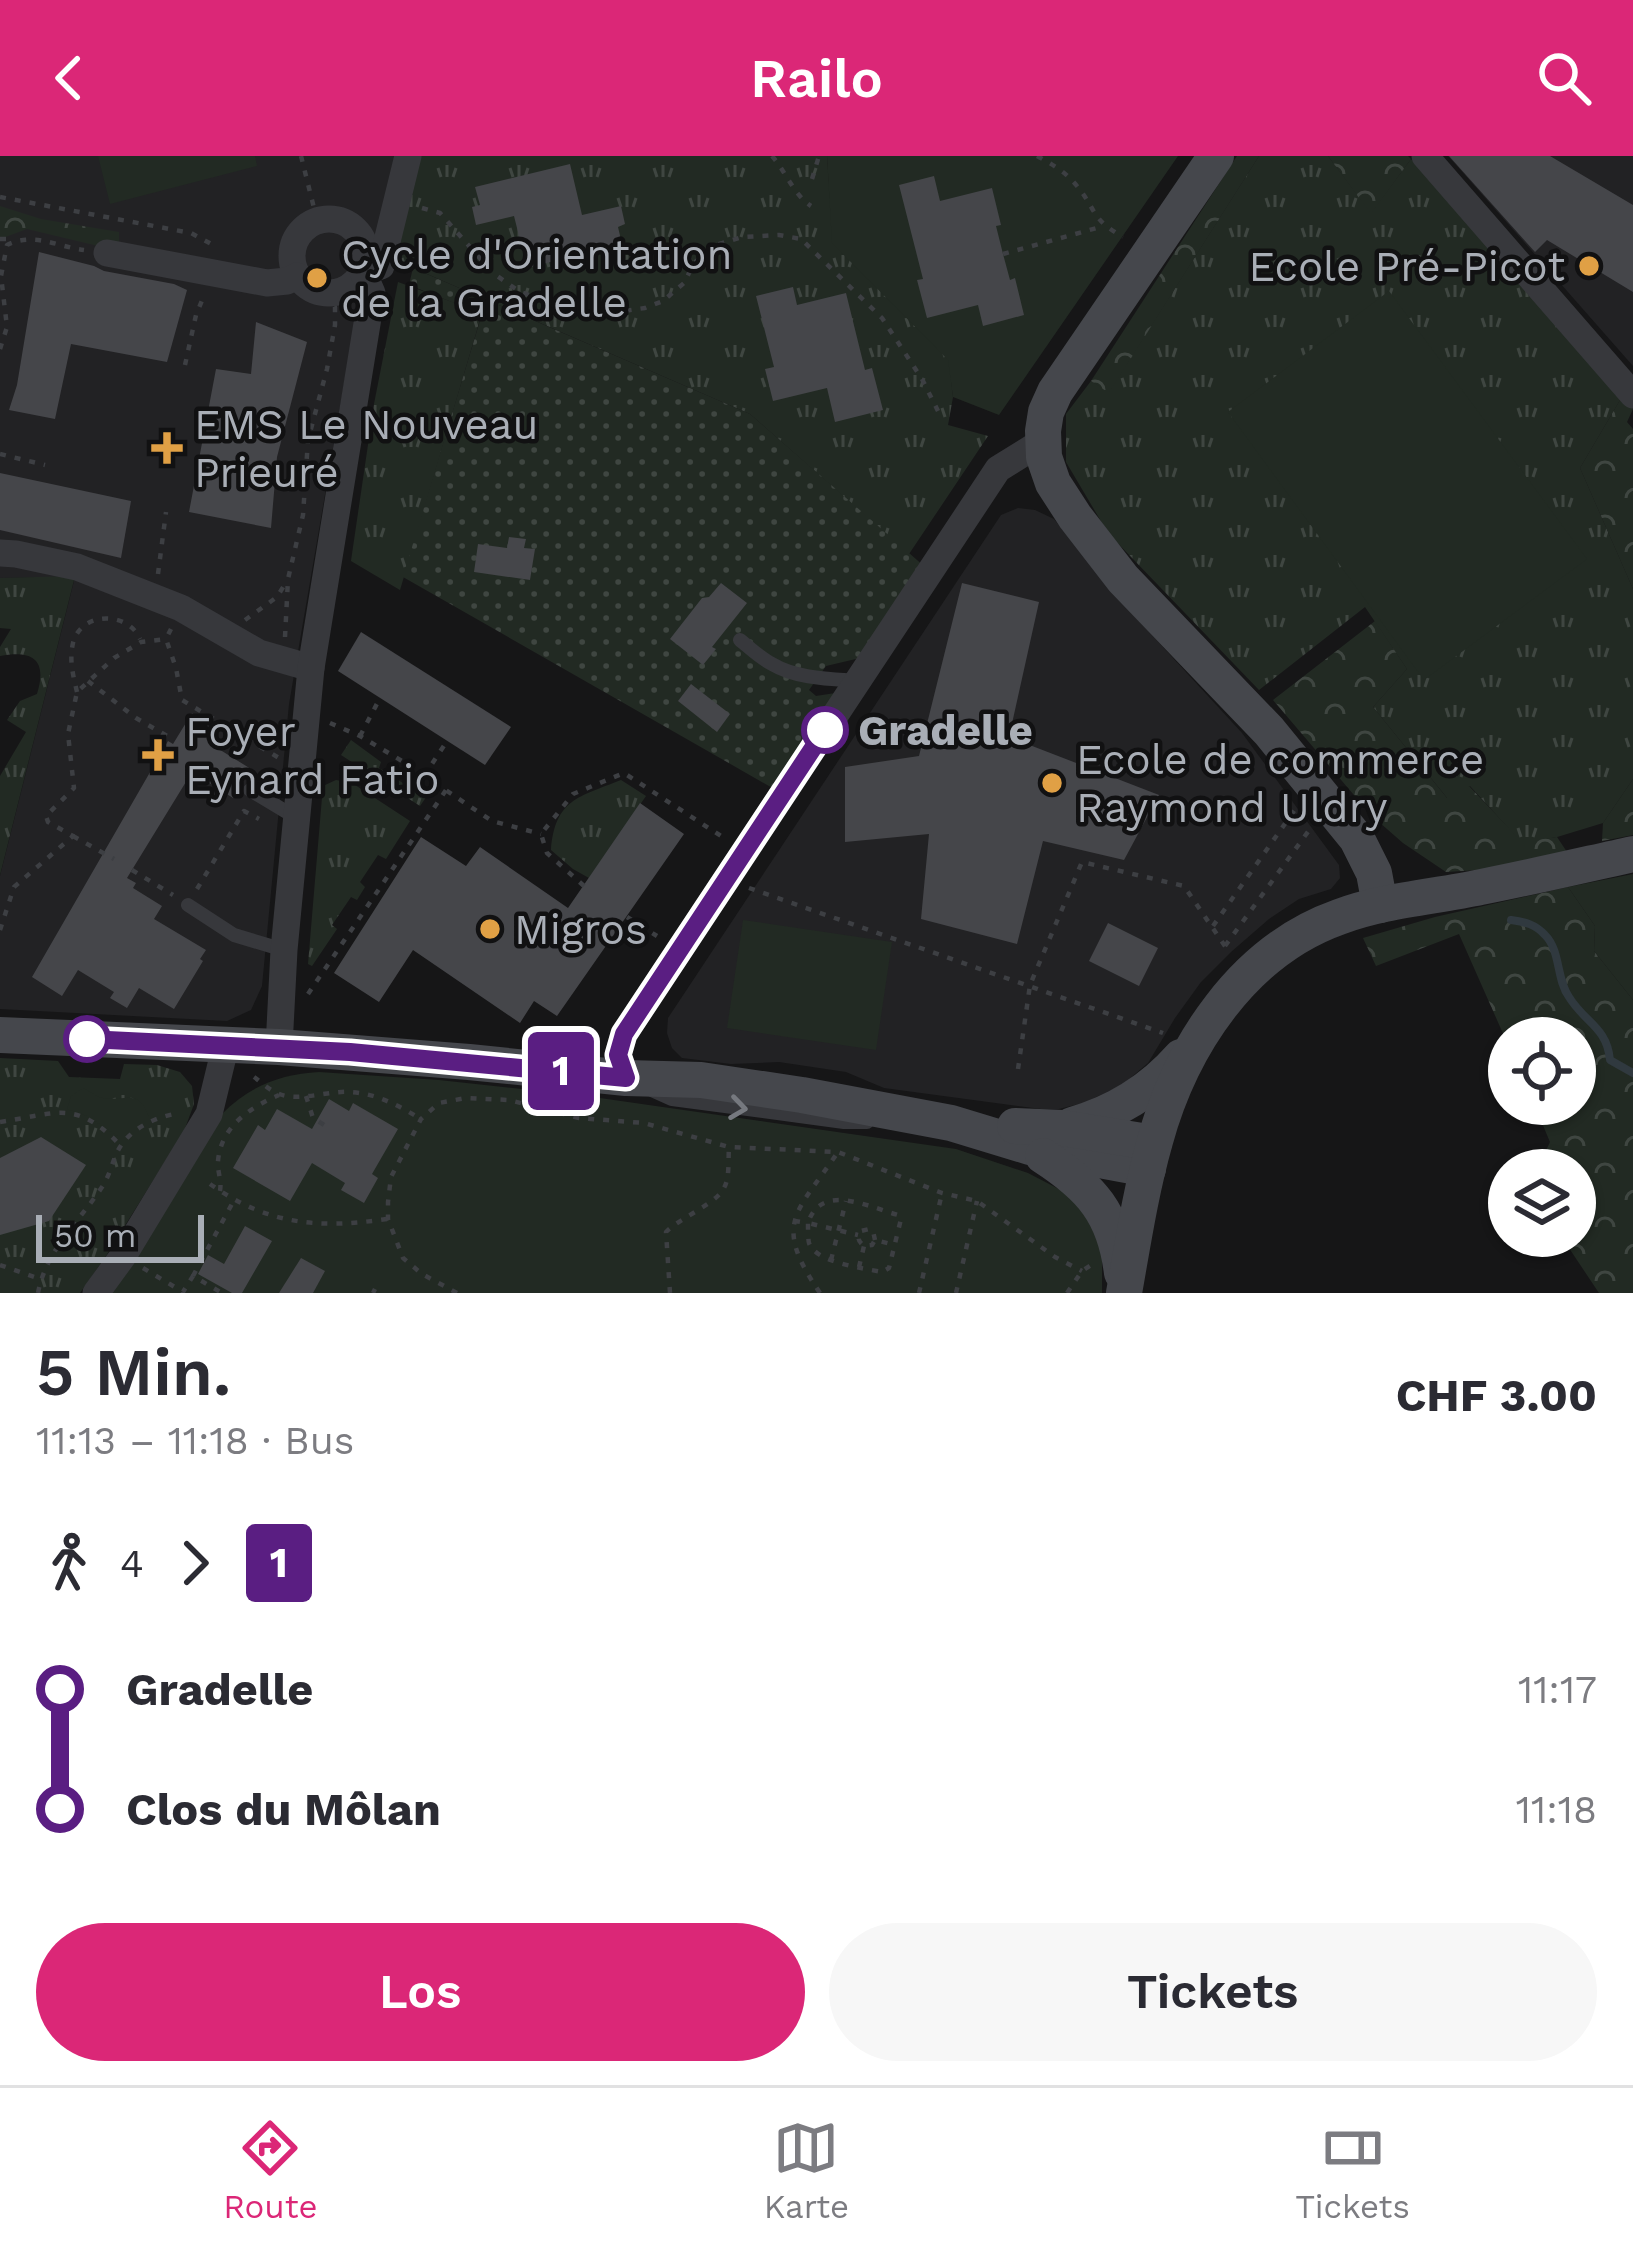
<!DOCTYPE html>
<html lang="de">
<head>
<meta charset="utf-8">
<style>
	:root { --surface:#fff; --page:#f7f7f7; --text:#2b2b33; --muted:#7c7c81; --line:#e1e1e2; --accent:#db2777 }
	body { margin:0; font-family:"Work Sans",sans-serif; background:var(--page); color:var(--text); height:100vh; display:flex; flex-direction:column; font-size:45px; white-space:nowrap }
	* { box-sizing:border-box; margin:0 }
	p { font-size:39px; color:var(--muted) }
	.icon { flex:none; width:66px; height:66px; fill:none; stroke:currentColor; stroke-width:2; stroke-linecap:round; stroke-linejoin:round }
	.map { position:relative; height:1137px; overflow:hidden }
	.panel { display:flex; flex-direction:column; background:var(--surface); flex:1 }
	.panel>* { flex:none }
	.badge { padding:0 24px; border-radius:9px; font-size:42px; line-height:78px }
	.controls { position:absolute; left:1488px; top:861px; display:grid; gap:24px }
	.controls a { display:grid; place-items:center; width:108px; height:108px; border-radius:50%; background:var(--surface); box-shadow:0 3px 9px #0004; font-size:60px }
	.scale { position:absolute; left:36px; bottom:30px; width:168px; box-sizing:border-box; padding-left:12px; border:6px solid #a9aeb6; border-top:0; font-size:33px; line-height:42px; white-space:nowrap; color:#a9aeb6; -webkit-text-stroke:9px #111112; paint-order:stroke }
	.map>.badge { position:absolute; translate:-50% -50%; box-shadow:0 0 0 6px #fff }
	.legs { display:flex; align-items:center; gap:18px; height:132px; padding:0 36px; font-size:39px }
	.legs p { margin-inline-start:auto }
	.headline { display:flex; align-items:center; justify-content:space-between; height:204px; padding:0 36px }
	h1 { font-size:66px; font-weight:600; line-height:90px }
	.action { display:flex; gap:24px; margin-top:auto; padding:24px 36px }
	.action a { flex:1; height:138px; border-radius:72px; background:var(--accent); color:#fff; font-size:48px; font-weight:600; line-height:138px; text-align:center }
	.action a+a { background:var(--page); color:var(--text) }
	ul { padding:0 36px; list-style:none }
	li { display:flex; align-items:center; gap:42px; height:120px; font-size:45px }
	li i { display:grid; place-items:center; width:18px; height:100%; margin:0 15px; background:currentColor }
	li i::after { content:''; width:30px; height:30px; margin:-15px; border:9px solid; border-radius:50%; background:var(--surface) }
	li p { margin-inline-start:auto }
	li:first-child i { background:linear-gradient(#0000 50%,currentColor 0) }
	li:last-child i { background:linear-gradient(currentColor 50%,#0000 0) }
	header { display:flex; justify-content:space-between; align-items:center; height:156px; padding:0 36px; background:var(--accent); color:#fff; font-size:54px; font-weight:600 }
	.dock { display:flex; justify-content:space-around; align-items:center; height:168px; border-top:3px solid var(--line); background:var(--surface); font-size:33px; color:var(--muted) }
	.dock a { display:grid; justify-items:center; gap:6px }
	.dock .active { color:var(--accent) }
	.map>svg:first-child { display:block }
	.built { fill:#222224 }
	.grass { fill:url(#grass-tufts) }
	.forest { fill:url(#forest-crowns) }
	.park { fill:#222a23 }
	.garden { fill:url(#garden-dots) }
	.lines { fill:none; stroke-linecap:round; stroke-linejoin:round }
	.stream { stroke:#30393f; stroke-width:8 }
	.building { fill:#45464a }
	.path { stroke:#3d3f43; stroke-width:4.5; stroke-dasharray:6 9; stroke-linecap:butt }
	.lane { stroke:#37383c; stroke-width:14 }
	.street { stroke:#37383c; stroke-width:27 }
	.secondary { stroke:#45474c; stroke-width:36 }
	.oneway { stroke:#76797f }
	.line-1-casing { stroke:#fff; stroke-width:27 }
	.line-1 { stroke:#5a1e82; stroke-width:18 }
	.poi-dot { fill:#e0a045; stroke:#111112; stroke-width:4.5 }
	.stop-1-dot { fill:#fff; stroke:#5a1e82; stroke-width:6 }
	.labels { text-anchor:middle; stroke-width:9; stroke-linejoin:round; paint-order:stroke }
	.poi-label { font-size:42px; fill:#a9aeb6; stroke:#111112; text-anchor:start }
	.stop-label { font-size:42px; font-weight:bold; fill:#a9aeb6; stroke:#111112; text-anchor:start }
</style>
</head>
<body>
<header><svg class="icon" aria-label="back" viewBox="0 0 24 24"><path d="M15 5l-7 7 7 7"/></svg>Railo<svg class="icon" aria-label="search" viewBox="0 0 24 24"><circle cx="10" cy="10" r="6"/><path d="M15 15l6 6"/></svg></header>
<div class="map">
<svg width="1633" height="1137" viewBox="0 0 1633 1137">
	<defs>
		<pattern id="grass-tufts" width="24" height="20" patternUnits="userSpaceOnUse" patternTransform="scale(3)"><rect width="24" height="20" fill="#222a23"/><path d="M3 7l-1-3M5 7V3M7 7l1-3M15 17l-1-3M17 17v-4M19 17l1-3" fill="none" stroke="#3f4641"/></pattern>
		<pattern id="forest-crowns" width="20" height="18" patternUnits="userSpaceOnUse" patternTransform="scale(3)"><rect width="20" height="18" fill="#222a23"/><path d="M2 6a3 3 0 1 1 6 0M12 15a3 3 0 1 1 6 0" fill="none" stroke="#3f4641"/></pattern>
		<pattern id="garden-dots" width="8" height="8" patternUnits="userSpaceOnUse" patternTransform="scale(3)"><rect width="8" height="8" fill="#222a23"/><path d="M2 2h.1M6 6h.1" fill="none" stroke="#3f4641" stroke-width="1.8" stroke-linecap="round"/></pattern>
	</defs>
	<rect width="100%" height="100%" fill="#161617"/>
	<g class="built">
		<path d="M0,0H400L355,164L289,548L262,830L251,854L227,865L0,853V720L75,421L0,422Z"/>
		<path d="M1448,0H1633V210L1458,11Z"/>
		<path d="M1018,352L1035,354L1054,363L1117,441L1242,577L1339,709L1340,722L1331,733L1299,743L1269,763L1231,796L1201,826L1175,862L1148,907L1121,930L1083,947L1059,953H1041L884,932L846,916L779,906L731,908L682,902L672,892L667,877L668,862L1001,359Z"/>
	</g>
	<g class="grass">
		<path d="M420,0H827L833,87L949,204L953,241L948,269L988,280L909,398L750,258L395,104Z"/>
		<path d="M1259,0H1328L1371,57L1411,3L1623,239L1580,312L1633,433V623L1603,667L1557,681L1522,687L1470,630L1448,643L1373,551L1407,513L1365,451L1259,534L1108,377L1066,306V258L1091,225L1109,236Z"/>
		<path d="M398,126L482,157L400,434L351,405L374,248Z"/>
		<path d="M75,420L0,719V620L26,576L7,564L20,545L37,538C48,503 32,494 0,500V491L11,473L0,472V422Z"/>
		<path d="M351,584L381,606L379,612L406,629L411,624L429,637L420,650L341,599Z"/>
		<path d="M336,624L352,627L410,665L386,703L378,699L360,726L365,731L357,744L351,741L332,769L337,773L312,810L308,808L323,630Z"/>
		<path d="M621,624L646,640L589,722L573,713L551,694C555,643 579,641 621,624Z"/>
		<path d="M0,902L58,905L69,921L120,923L124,908L157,909L180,916L192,930L194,948L184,975L106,1100L80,1137H0Z"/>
	</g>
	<g class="forest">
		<path d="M1237,0H1259L1109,237L1091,225Z"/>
		<path d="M1328,0H1408L1411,3L1371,58Z"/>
		<path d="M0,50L41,63L119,76V95L27,73L0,83Z"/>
		<path d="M1623,239L1633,253L1627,266L1633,273V433L1580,312Z"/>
		<path d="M1375,465L1407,513L1373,551L1447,642L1469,630L1522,686L1557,681L1567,696L1495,713L1446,716L1403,687L1371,659L1273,544Z"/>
		<path d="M1633,623V679L1602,685L1603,667Z"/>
		<path d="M1568,731L1595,770L1594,795L1633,844V1137H1599L1561,1080H1575V1014H1537L1550,986L1534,948H1575V882H1509V891L1459,778L1376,810L1363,782L1435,761Z"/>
	</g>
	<g class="park">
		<path d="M98,0H255L257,10L110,48Z"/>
		<path d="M827,0H1178L999,259L953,241L948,204L832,87Z"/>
		<path d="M1389,135L1587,403L1424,524L1228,256Z"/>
		<path d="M1633,718V844L1594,795L1595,770L1568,731Z"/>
		<path d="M743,764L892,786L876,894L727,872Z"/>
		<path d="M319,916L439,924L586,940L956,993L1028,1017L1080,1044L1102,1094V1137H107L222,958C249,930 281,918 319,916Z"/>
		<path d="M83,932C90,935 96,941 103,942C125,946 138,931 149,961L119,981L87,960L67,953L71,940Z"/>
	</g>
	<path class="garden" d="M413,112L750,258L925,411L864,501L826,510L809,534L816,540L842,536L776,634L403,421L482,158L409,129Z"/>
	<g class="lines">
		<path class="stream" d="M1511,764C1525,766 1535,768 1545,779C1561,795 1556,823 1569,841C1585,867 1607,871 1610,904L1633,917"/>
	</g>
	<g class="building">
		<path d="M1449,0H1550L1633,49V136L1547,84L1535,96Z"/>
		<path d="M570,8L582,59L621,50L625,68L618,71L622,88L527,112L514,60L476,69L472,51L480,49L475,31Z"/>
		<path d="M934,20L940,45L992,32L1001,69L996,70L1003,98L1010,124L1015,122L1024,159L983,170L978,149L927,162L917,124L923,123L899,29Z"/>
		<path d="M39,96L94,110L104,115L174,128L187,134L167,206L71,188L55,263L9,254L17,229Z"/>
		<path d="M793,131L797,149L846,137L865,214L872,212L883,254L835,266L827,232L773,245L765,213L774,211L756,140Z"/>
		<path d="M256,166L307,186L277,301L271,372L189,356L216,213L251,218Z"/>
		<path d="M0,317L131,345L121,402L0,374Z"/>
		<path d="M509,381L526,383L524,392L535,393L530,424L474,416L478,388L507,392Z"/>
		<path d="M721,427L747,447L712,491L716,493L703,509L670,483L702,442L709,441Z"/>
		<path d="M962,427L1039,446L1009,581L1159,639L1124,704L1043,685L1017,788L921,763L929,678L845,686V611L919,600Z"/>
		<path d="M361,476L511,571L485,609L338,515Z"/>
		<path d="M691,528L730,558L717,576L678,545Z"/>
		<path d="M192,557L217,573L209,587L251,613L233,642L192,616L127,722L136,727L133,732L162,750L154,763L206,794L200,803L203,805L174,853L139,832L127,852L110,842L114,836L78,814L62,840L32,821L168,585L173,588Z"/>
		<path d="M640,647L684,678L557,860L534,845L520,867L413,794L379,846L334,817L421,681L466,710L480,691L568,752Z"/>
		<path d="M1108,767L1158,792L1139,830L1089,805Z"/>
		<path d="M329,943L349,955L353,947L398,973L372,1018L378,1022L364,1047L341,1034L345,1027L312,1007L290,1045L233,1012L258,969L265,974L277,953L312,973Z"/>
		<path d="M41,981L86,1009L49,1065L0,1079V1002Z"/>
		<path d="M245,1070L272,1085L242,1137H232L198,1118L208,1099L224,1108Z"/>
		<path d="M301,1102L325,1115L313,1137H279Z"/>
	</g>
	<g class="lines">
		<g class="path">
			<path d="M301,0L317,64"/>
			<path d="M772,0C786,16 794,39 811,50"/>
			<path d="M1037,0C1052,8 1067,17 1077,30C1098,56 1090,62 1123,81"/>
			<path d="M812,23L819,0"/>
			<path d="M0,41L191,77L215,90"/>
			<path d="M422,52L440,57L493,117L520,136L557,148L588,154L616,156L645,152L663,145L684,127L694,107L716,89L742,81L779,79L801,83L882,162L922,223L938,255"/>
			<path d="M0,83H15"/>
			<path d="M1003,98L1104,70"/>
			<path d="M0,193L7,171L1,120L7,89C34,76 55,90 84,94"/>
			<path d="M185,209L196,159L203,142"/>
			<path d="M0,298L45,309"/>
			<path d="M275,321L306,327"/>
			<path d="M158,418L166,356"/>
			<path d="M245,464L277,441L285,428"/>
			<path d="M171,473L166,483L176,512L182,544L279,602"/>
			<path d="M285,481L288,423L303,359L308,284L327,213L335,169V151L305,141"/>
			<path d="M88,525L136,562L169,581"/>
			<path d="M77,536C73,519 69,504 73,487C81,455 128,455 140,483"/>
			<path d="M330,567L360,580L402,605L492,665L541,678"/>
			<path d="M360,580L380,542"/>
			<path d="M424,620L447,585"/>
			<path d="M73,680L114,703"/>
			<path d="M132,714L173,739"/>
			<path d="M584,730L547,697L541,678L573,638L624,617L724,682"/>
			<path d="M749,732L1163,877"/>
			<path d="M197,733L244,655L259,663"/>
			<path d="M627,761L657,780"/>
			<path d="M1213,770L1296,652"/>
			<path d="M0,774L14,731L73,680L48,666L46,660L74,632L68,578L77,536L114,502L141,486L166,483"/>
			<path d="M1225,790L1310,673"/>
			<path d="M308,838L446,634"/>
			<path d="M1018,913L1030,829L1082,706L1184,730L1229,796"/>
			<path d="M254,921C261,926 269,934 277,937C297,947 329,934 351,936C378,938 399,950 421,963"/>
			<path d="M306,940L313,962L324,969"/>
			<path d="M0,966C56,958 75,942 120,989"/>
			<path d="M210,1028C268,1069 318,1073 387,1063"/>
			<path d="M220,1035C222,1024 217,1015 218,1005C221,970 251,951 279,939"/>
			<path d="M794,1065L808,1067C808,1070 808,1084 809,1087C816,1107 863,1112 882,1116L889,1112L901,1063L898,1059C869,1051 821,1026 808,1067L858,1079"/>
			<path d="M875,1084L873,1075L869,1073L861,1075C857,1082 858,1085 864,1090L872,1089L875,1084L895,1089"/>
			<path d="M831,1104L846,1045"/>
			<path d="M0,1109L40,1123"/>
			<path d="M859,1111L864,1090"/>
			<path d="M143,1112L183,1136L193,1120L222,1137"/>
			<path d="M193,1120L233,1046"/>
			<path d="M38,1137C46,1094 79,1066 102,1031C111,1018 113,1000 122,988C135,970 159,960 180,957"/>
			<path d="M373,1137L375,1133"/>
			<path d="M457,1137L422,1118L403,1102L388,1063V1046L391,1021L421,963L439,947L466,942L509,944L579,962L644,967L729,991L838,996L942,1037L977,1045L1055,1101L1082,1115"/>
			<path d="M670,1137L666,1076C681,1061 716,1048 724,1032C730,1021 728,1003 729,991"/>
			<path d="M820,1137C772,1067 796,1058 838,996"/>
			<path d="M919,1137L942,1037"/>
			<path d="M956,1137L977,1045"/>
			<path d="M1067,1137L1082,1115L1091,1109"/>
		</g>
		<g class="lane">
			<path d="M740,484C750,492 760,502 772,508C797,523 831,523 859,525"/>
			<path d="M250,634L295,661"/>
			<path d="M188,749L234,779L284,794"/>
			<path d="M652,934L672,943L844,966H867"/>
		</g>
		<g class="street">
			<path d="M1425,0L1633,239"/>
			<circle cx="329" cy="100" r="37"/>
			<path d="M107,97L267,127L287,125L297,120"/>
			<path d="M0,397L16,398L77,411L181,452L259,497L311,512"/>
			<path d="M279,891L284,794L311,512L372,137L363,116L381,110L408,0"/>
			<path d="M626,922L618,899L624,878L998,313L1043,285"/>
			<path d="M96,1137L123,1100L209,958L226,888"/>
		</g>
		<g class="secondary">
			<path d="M1216,0L1055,236L1046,256L1043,275L1044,301L1053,327L1075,361L1123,423L1269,575L1357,683L1374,717L1380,749"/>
			<path d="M0,879L279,891L469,906L626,922L701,924L802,939L951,967L1030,991L1148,1013"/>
			<path d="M1072,969C1115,957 1151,935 1181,901"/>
			<path d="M1015,970L1063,972L1154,987"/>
			<path d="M1043,1000C1091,1031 1115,1058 1122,1117"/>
			<path d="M1124,1137C1133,1086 1141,1034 1155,985C1181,890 1243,795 1339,761C1384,744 1434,741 1481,731C1532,721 1583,709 1633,698"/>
		</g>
	</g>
	<defs><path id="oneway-chevron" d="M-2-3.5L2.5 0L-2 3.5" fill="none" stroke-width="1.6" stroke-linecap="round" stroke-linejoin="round" transform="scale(3)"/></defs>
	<use class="oneway" href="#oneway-chevron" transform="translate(738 952) rotate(8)"/>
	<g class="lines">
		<defs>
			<path id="line-1" d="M87,883L350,896L626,922L618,899L624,878L825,574"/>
		</defs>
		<use href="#line-1" class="line-1-casing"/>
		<use href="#line-1" class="line-1"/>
	</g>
	<g class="poi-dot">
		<circle cx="1589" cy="110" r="12"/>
		<circle cx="317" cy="122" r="12"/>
		<path d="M161 274h12v12h12v12h-12v12h-12v-12h-12v-12h12z"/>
		<path d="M152 581h12v12h12v12h-12v12h-12v-12h-12v-12h12z"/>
		<circle cx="1052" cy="627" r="12"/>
		<circle cx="490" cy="773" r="12"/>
	</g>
	<g class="stop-1-dot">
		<circle cx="825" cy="574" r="21"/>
		<circle cx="87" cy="883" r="21"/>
	</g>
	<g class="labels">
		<g class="poi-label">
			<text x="341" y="113">Cycle d'Orientation<tspan x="341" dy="48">de la Gradelle</tspan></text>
			<text x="1565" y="125" text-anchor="end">Ecole Pré-Picot</text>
			<text x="194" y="283">EMS Le Nouveau<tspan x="194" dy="48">Prieuré</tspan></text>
			<text x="185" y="590">Foyer<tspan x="185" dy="48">Eynard Fatio</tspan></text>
			<text x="1076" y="618">Ecole de commerce<tspan x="1076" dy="48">Raymond Uldry</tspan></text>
			<text x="514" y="788">Migros</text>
		</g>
		<g class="stop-label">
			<text x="858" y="589">Gradelle</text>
		</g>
	</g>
</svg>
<div class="controls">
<a><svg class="icon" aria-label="locate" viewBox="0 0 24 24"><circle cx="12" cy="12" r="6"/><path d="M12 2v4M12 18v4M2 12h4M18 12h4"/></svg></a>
<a><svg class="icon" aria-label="layers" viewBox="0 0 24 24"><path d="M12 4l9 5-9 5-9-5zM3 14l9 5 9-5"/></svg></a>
</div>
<div class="scale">50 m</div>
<b class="badge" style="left:561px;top:915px;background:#5a1e82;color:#fff">1</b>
</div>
<section class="panel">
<div class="headline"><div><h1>5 Min.</h1><p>11:13 – 11:18 · Bus</p></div><b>CHF 3.00</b></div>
<div class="legs"><svg class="icon" aria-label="walk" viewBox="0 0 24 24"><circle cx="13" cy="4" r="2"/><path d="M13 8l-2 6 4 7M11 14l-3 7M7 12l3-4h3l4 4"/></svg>4<svg class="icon" aria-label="forward" viewBox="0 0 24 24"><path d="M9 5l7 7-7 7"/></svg><b class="badge" style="background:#5a1e82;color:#fff">1</b></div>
<ul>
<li><i style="color:#5a1e82"></i><b>Gradelle</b><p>11:17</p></li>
<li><i style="color:#5a1e82"></i><b>Clos du Môlan</b><p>11:18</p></li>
</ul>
<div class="action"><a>Los</a><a>Tickets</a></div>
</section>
<nav class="dock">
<a class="active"><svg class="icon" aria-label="directions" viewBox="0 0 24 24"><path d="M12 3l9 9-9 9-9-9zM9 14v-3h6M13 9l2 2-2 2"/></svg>Route</a>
<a><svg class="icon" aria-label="map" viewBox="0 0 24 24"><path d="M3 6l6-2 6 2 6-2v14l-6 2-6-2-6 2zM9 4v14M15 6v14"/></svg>Karte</a>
<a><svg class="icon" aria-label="tickets" viewBox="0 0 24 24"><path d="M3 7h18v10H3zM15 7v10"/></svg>Tickets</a>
</nav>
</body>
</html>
